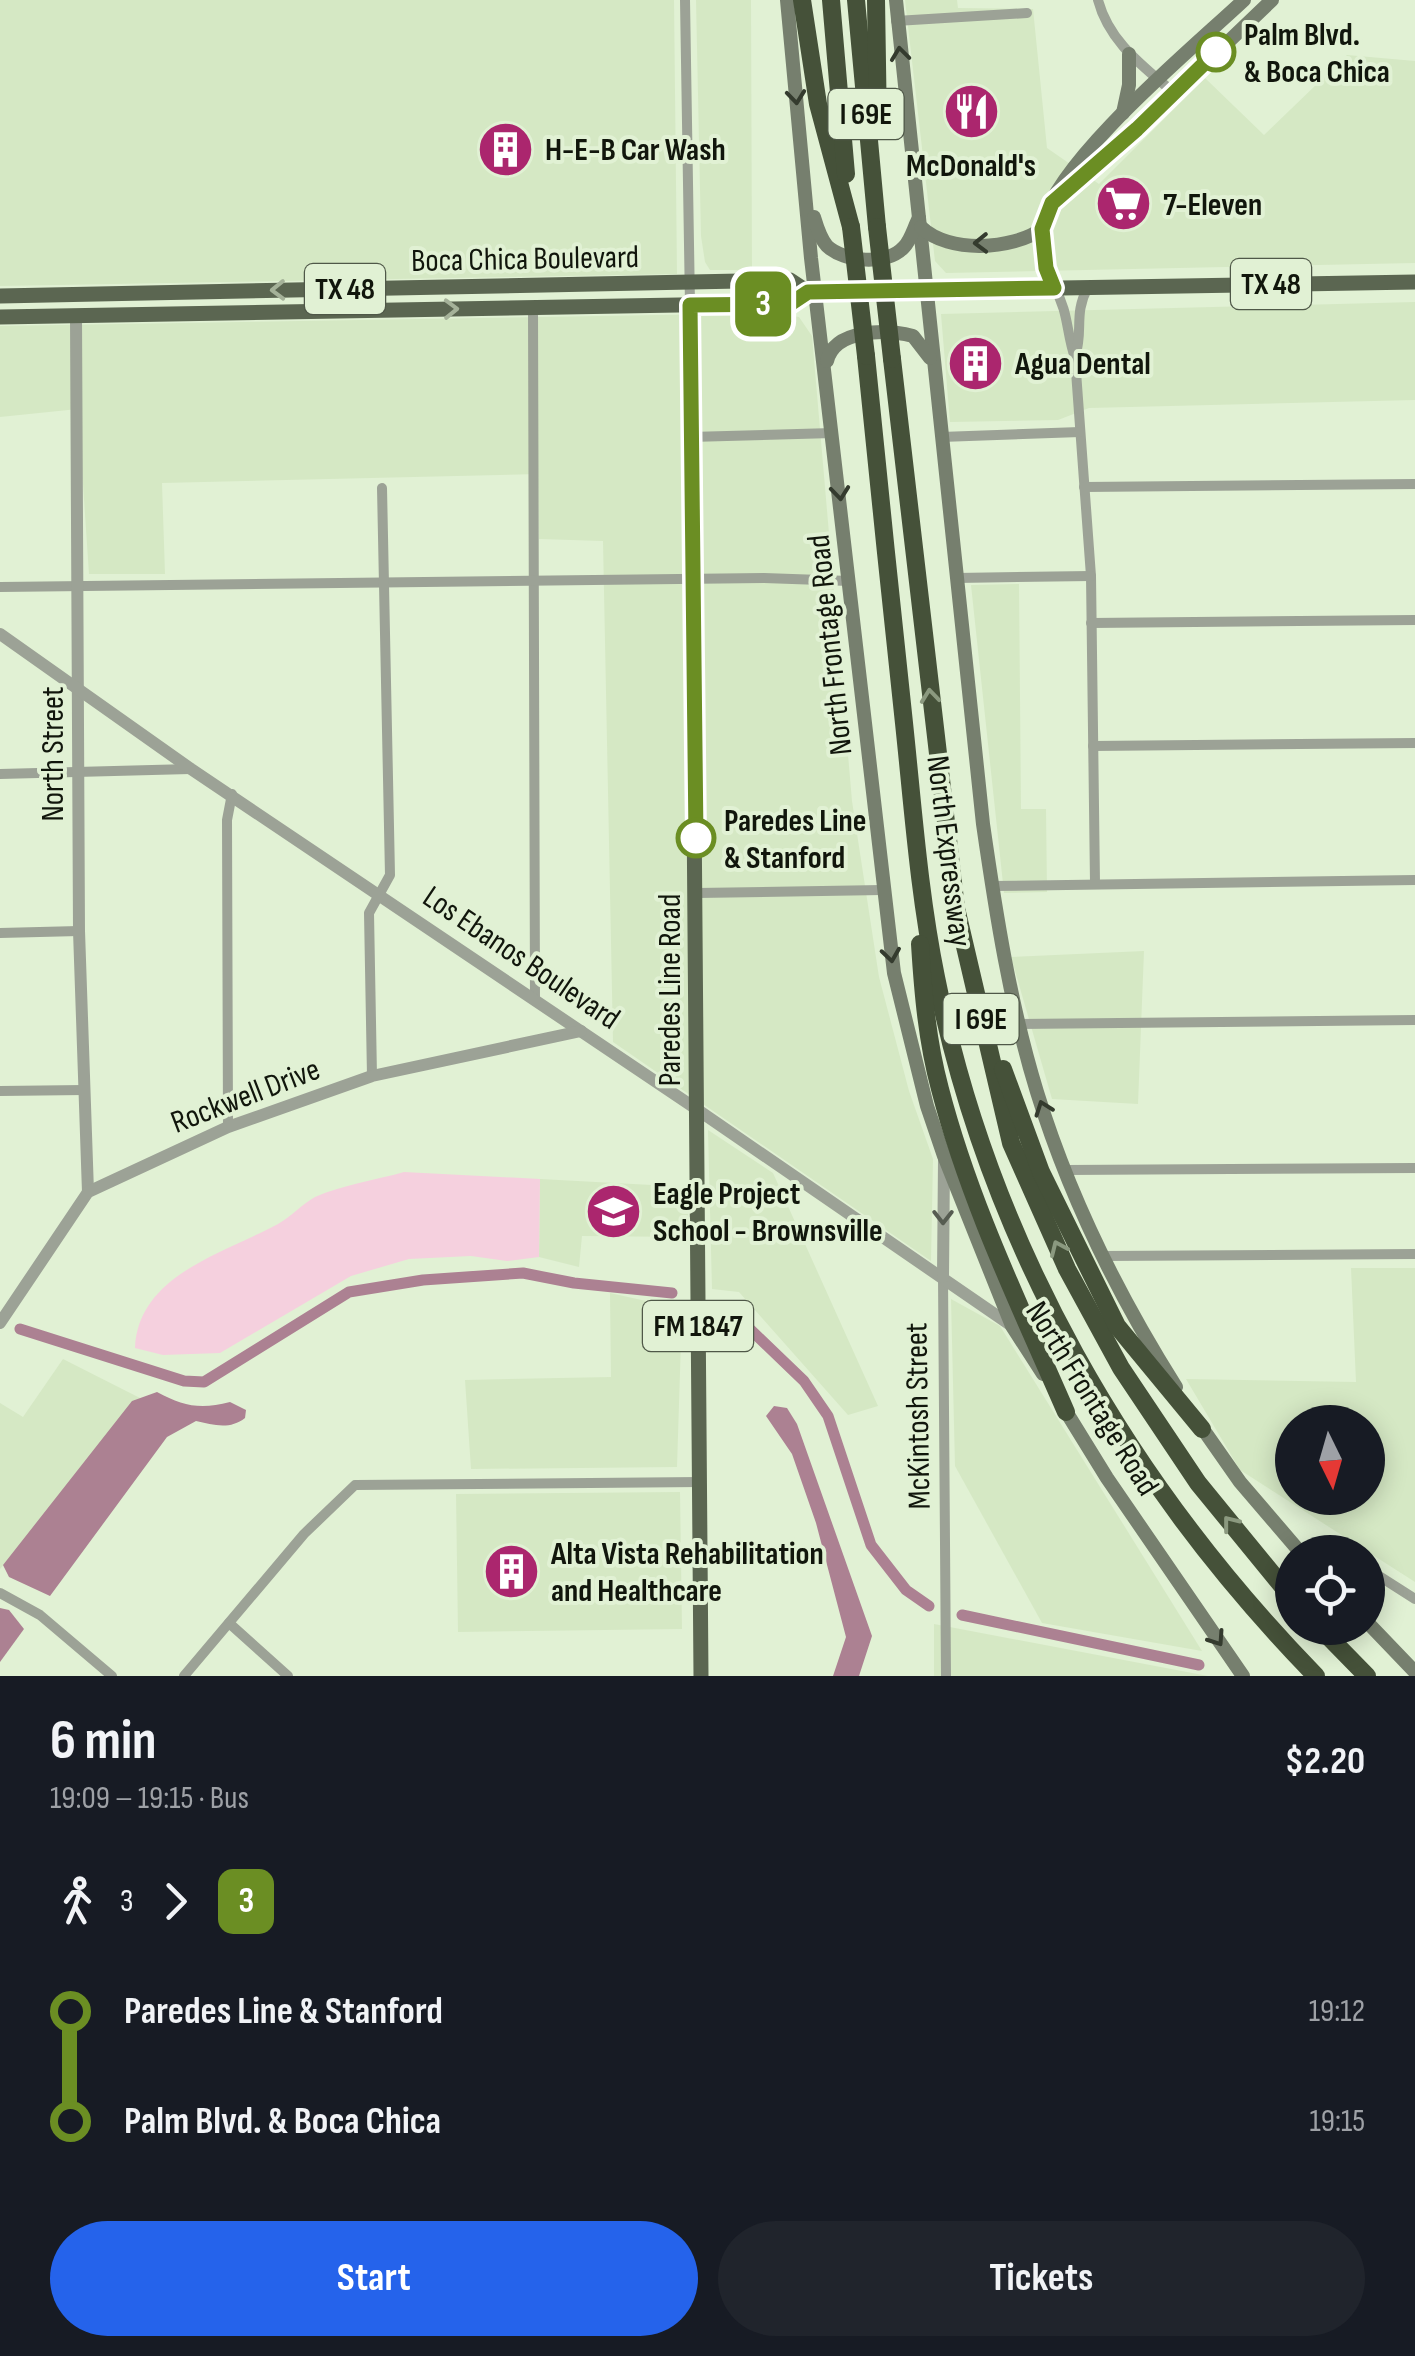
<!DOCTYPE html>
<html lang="en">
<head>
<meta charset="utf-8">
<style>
	:root { --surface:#171b24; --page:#20242c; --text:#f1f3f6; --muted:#9ea1a6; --accent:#2563eb }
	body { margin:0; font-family:"Sofia Sans Condensed",sans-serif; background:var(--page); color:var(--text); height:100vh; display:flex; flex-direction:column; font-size:38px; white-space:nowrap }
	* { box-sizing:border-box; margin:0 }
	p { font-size:32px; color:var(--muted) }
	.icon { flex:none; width:55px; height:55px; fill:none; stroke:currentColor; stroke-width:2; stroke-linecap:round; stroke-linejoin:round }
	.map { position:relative; height:1676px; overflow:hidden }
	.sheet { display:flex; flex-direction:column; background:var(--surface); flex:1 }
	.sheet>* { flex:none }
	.badge { padding:0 20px; border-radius:15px; font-size:35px; line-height:65px }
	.needle { width:65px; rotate:175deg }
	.controls { position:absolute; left:1275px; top:1405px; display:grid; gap:20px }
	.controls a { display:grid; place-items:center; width:110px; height:110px; border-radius:50%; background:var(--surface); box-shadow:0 5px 25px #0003; font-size:50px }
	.map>.badge { position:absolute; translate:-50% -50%; box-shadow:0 0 0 5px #fff }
	.legs { display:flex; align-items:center; gap:15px; height:110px; padding:0 50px; font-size:32px }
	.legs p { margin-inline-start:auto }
	.head { display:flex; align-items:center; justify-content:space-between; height:170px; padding:0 50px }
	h1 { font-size:55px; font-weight:700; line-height:75px }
	.cta { display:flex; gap:20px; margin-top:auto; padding:20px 50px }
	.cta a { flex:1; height:115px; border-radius:60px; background:var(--accent); color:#fff; font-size:40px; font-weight:700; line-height:115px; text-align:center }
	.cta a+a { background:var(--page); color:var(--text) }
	ul { padding:0 50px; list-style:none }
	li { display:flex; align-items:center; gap:35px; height:110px; font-size:38px }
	li i { display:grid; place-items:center; width:15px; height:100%; margin:0 12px; background:currentColor }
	li i::after { content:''; width:25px; height:25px; margin:-12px; border:8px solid; border-radius:50%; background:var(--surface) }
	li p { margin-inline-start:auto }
	li:first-child i { background:linear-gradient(#0000 50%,currentColor 0) }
	li:last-child i { background:linear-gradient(currentColor 50%,#0000 0) }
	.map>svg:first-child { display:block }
	.built { fill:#d5e8c4; fill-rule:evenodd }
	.green { fill:#f5d0de }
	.water { fill:#ac8192 }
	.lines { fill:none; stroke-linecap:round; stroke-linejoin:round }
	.canal { stroke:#ac8192; stroke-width:11 }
	.minor { stroke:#9ca296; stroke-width:10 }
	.tertiary { stroke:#9ca296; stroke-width:12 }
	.secondary { stroke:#767f6e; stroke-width:14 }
	.primary { stroke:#5b6651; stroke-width:15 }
	.motorway { stroke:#455139; stroke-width:18 }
	.motorway-bridge { stroke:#455139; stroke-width:18 }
	.oneway { stroke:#343b2e }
	.oneway2 { stroke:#a5b299 }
	.oneway3 { stroke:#8b997f }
	.oneway4 { stroke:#565c51 }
	.line-1-casing { stroke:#fff; stroke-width:22 }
	.line-1 { stroke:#6b8e23; stroke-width:15 }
	.stop-1-dot { fill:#fff; stroke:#6b8e23; stroke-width:5 }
	.labels { text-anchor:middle; stroke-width:8; stroke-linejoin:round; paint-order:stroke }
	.shield { fill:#e1f1d4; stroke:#4f5848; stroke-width:2.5 }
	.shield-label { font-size:30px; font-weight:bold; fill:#11160c }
	.stop-label { font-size:32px; font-weight:bold; fill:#11160c; stroke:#e1f1d4; text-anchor:start }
	.poi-label { font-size:32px; font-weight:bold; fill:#11160c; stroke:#e1f1d4; text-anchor:start }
	.street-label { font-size:32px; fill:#11160c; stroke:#e1f1d4 }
</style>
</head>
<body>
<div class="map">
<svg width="1415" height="1676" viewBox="0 0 1415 1676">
	<rect width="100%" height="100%" fill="#e1f1d4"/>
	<g class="built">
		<path d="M0,0H674L677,274L0,286Z"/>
		<path d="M696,0H751L752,270H710L705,262L701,236Z"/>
		<path d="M905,0H957L958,8L1033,9L1047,148L1099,184L1205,78L1264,135L1347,55L1415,61V263L946,273L935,261Z"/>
		<path d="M1415,302V400L1089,408L1058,420L950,422L941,314Z"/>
		<path d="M775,313L799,317L812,336L852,801L879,977L909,1091L933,1159L931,1261L613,1042L603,541L539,539L538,474L162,483L165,574H89L78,409L0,417V326Z"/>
		<path d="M1019,584L1021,809H1046L1047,892L1004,893L971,585Z"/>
		<path d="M1144,951L1138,1104L1052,1099L1011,957Z"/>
		<path d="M708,1130L773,1173L878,1406L848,1415L739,1292L712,1289Z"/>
		<path d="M540,1179L689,1187L687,1237L582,1236L579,1267L539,1257Z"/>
		<path d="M1351,1268H1415V1582L1240,1470L1186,1379L1356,1382ZM1292,1422H1368V1498H1292Z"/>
		<path d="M610,1293L682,1309L677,1467L471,1469L465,1380L611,1377Z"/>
		<path d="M951,1299L1000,1326L1202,1651L1042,1623L955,1466Z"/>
		<path d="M63,1359L140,1398L0,1569V1403L23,1417Z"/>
		<path d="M680,1492L682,1629L458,1632L456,1494Z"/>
		<path d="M934,1624L1208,1676H934Z"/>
	</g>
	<path class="green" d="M404,1172L540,1179L539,1257L507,1261L471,1256L409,1259L351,1276L220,1353L163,1355L135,1348C138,1275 224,1253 278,1224C291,1217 302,1204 315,1197C342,1185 376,1180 404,1172Z"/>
	<g class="water">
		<path d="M157,1392C183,1406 200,1410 230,1402L246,1410L245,1418C230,1430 213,1425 196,1421L167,1437L50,1596L9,1577L3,1565L132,1401Z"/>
		<path d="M774,1406L787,1408L797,1424L872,1636L859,1676H833L846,1637L816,1523L792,1454L766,1416Z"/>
		<path d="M0,1608L9,1610L24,1629L0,1662Z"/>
	</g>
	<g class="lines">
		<g class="canal">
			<path d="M726,1306L804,1381L828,1416L871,1545L906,1590L929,1606"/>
			<path d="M20,1329L184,1381L204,1382L349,1292L423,1280L523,1273L574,1283L672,1293"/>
			<path d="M962,1615L1199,1665"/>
		</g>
		<g class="minor">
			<path d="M685,0L690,305"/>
			<path d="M1098,0C1109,42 1143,66 1174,93"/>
			<path d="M896,21L1027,13"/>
			<path d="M1054,287C1069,312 1066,332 1075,358L1091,576L1095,883"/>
			<path d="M533,308L535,1001"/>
			<path d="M1075,357C1084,329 1073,315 1088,287"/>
			<path d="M690,437L833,433"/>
			<path d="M941,437L1080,432"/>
			<path d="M1084,487L1415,484"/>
			<path d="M956,578L1091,576"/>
			<path d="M0,587L764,578L849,581"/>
			<path d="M1091,623L1415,620"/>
			<path d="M1093,746L1415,743"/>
			<path d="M0,774L190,769"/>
			<path d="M992,886L1415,880"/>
			<path d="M697,893L882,890"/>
			<path d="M0,933L79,931"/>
			<path d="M1018,1024L1415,1020"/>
			<path d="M372,1076L369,913L390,875L382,488"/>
			<path d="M0,1091L84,1090"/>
			<path d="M228,1127L227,820L232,794"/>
			<path d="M1066,1170L1415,1168"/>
			<path d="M1103,1256L1415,1254"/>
			<path d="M943,1277L946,1676"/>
			<path d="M1368,1569L1415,1599"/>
			<path d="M0,1593L40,1615L112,1676"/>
			<path d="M229,1623L288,1676"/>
			<path d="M184,1676L304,1534L355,1485L700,1482"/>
		</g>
		<g class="tertiary">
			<path d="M76,316L79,931L88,1192"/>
			<path d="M0,634L191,769L695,1108L1012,1326"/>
			<path d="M943,1277L944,1160"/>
			<path d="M0,1323L88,1192L228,1127L372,1076L581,1031"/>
		</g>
		<g class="secondary">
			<path d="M787,0L811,258L894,973L927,1106L944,1156L1012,1326L1043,1374"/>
			<path d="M896,0L983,824C996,914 1010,1004 1037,1092C1069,1196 1118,1295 1176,1387"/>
			<path d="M1123,113L1129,85V54"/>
			<path d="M1061,196L1137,129L1272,0"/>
			<path d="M814,217C817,227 820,238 827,246C844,262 887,266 904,247C911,240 914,227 919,218"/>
			<path d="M921,227C949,254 1012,250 1042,229"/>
			<path d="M1054,287C1046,268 1039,241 1044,220C1061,157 1194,47 1244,0"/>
			<path d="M827,361C835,329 885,329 913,336L930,358"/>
			<path d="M1062,1405L1107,1478L1243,1676"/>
			<path d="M1198,1422L1240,1482L1300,1552"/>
			<path d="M1368,1623L1415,1672"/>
		</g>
		<g class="primary">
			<path d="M0,296L790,280L808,292"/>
			<path d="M690,305L701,1676"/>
			<path d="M0,317L790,303L808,292H815L1415,282"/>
		</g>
		<g class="motorway">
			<path d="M802,0L818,104L851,227"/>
			<path d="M831,0L846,174"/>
			<path d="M856,0L877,227"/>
			<path d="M876,0L878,127"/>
			<path d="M866,356C878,478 891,601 904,723C913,808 919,894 936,977C989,1244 1128,1483 1316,1676"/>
			<path d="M892,359L956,908L1011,1143L1067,1269L1121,1368L1198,1483L1292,1598"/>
			<path d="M920,944C923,992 927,1041 940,1089C969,1201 1020,1306 1066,1412"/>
			<path d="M1003,1069L1041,1172L1117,1326L1202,1429"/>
			<path d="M1320,1628L1367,1676"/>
		</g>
		<g class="motorway-bridge">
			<path d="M851,227L866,356"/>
			<path d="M877,227L892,359"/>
		</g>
	</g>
	<defs><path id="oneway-chevron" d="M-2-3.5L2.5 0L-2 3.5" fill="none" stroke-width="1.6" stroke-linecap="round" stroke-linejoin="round" transform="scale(2.5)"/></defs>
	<g class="oneway">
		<use href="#oneway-chevron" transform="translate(900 54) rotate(-97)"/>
		<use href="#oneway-chevron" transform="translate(796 97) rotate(84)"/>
		<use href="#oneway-chevron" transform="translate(981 243) rotate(179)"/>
		<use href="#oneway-chevron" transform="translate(840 493) rotate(84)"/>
		<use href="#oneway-chevron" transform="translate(891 955) rotate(82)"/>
		<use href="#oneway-chevron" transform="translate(1043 1108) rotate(-110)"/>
		<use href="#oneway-chevron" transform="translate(1217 1639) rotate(56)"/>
	</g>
	<g class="oneway2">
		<use href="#oneway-chevron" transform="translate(278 290) rotate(179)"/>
		<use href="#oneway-chevron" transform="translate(451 309) rotate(-1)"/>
	</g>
	<g class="oneway3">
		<use href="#oneway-chevron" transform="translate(930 696) rotate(-96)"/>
		<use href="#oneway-chevron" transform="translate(1058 1248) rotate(-114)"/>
		<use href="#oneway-chevron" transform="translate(1230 1523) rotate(-128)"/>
	</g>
	<use class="oneway4" href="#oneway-chevron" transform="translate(943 1217) rotate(90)"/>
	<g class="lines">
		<defs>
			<path id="line-1" d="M696,838L690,305L790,304L808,292L1054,288L1046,268L1042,229L1052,203L1137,129L1216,52"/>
		</defs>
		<use href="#line-1" class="line-1-casing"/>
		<use href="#line-1" class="line-1"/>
	</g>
	<defs>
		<symbol id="restaurant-disc" viewBox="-11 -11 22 22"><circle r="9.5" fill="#ab266e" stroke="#e1f1d4"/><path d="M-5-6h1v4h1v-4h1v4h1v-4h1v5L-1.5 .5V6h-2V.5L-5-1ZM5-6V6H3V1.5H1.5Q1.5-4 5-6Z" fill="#fff"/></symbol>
		<symbol id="building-disc" viewBox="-11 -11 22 22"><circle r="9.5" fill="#ab266e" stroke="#e1f1d4"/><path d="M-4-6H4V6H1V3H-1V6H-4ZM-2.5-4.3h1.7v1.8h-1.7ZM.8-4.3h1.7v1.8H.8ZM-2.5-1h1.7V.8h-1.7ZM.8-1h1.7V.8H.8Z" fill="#fff"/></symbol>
		<symbol id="supermarket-disc" viewBox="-11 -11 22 22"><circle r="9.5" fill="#ab266e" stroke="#e1f1d4"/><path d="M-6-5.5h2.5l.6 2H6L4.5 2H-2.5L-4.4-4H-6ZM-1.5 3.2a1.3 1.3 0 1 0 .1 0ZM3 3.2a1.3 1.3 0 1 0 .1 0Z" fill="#fff"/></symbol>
		<symbol id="school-disc" viewBox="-11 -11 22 22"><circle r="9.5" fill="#ab266e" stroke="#e1f1d4"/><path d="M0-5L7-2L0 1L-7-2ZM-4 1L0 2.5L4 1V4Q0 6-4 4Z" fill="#fff"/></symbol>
	</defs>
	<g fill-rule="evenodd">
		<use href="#restaurant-disc" x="940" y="80" width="63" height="63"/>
		<use href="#building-disc" x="474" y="118" width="63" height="63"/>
		<use href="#supermarket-disc" x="1092" y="172" width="63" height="63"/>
		<use href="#building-disc" x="944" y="332" width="63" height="63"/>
		<use href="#school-disc" x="582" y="1180" width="63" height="63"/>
		<use href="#building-disc" x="480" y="1540" width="63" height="63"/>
	</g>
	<g class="stop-1-dot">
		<circle cx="1216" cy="52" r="18"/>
		<circle cx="696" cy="838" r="18"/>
	</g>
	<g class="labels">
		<g class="shield">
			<rect x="828.5" y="89" width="75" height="50" rx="8"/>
			<rect x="1231" y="259" width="80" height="50" rx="8"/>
			<rect x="305" y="264" width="80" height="50" rx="8"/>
			<rect x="943.5" y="994" width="75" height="50" rx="8"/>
			<rect x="643" y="1301" width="110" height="50" rx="8"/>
		</g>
		<g class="shield-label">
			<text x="866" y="124">I 69E</text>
			<text x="1271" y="294">TX 48</text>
			<text x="345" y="299">TX 48</text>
			<text x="981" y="1029">I 69E</text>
			<text x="698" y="1336">FM 1847</text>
		</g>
		<g class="stop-label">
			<text x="1244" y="45">Palm Blvd.<tspan x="1244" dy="37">&amp; Boca Chica</tspan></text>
			<text x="724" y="831">Paredes Line<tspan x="724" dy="37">&amp; Stanford</tspan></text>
		</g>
		<g class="poi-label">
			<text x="545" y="160">H-E-B Car Wash</text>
			<text x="971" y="176" text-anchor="middle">McDonald's</text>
			<text x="1163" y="215">7-Eleven</text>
			<text x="1015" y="374">Agua Dental</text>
			<text x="653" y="1204">Eagle Project<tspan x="653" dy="37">School - Brownsville</tspan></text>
			<text x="551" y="1564">Alta Vista Rehabilitation<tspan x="551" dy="37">and Healthcare</tspan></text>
		</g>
		<g class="street-label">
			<text transform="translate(525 258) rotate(-1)" y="11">Boca Chica Boulevard</text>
			<text transform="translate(829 645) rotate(-96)" y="11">North Frontage Road</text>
			<text transform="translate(52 754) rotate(-90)" y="11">North Street</text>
			<text transform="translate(950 851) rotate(83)" y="11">North Expressway</text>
			<text transform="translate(522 957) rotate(34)" y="11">Los Ebanos Boulevard</text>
			<text transform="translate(669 990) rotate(-90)" y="11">Paredes Line Road</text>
			<text transform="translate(245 1095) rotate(-21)" y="11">Rockwell Drive</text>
			<text transform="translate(1093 1398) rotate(58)" y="11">North Frontage Road</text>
			<text transform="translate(917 1416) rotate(-91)" y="11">McKintosh Street</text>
		</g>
	</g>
</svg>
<div class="controls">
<a><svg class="needle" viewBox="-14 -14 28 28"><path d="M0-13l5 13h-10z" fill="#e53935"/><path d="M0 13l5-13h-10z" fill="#9ea1a6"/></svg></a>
<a><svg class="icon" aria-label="locate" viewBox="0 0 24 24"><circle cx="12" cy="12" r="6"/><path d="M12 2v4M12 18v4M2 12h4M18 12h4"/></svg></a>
</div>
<b class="badge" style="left:763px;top:304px;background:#6b8e23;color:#fff">3</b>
</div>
<section class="sheet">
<div class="head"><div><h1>6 min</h1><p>19:09 – 19:15 · Bus</p></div><b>$2.20</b></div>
<div class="legs"><svg class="icon" aria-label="walk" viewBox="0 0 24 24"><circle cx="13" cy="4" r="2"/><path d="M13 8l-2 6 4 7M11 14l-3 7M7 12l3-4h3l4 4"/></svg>3<svg class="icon" aria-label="forward" viewBox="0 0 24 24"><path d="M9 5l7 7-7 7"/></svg><b class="badge" style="background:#6b8e23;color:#fff">3</b></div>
<ul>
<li><i style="color:#6b8e23"></i><b>Paredes Line &amp; Stanford</b><p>19:12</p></li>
<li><i style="color:#6b8e23"></i><b>Palm Blvd. &amp; Boca Chica</b><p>19:15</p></li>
</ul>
<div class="cta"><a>Start</a><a>Tickets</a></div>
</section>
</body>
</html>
